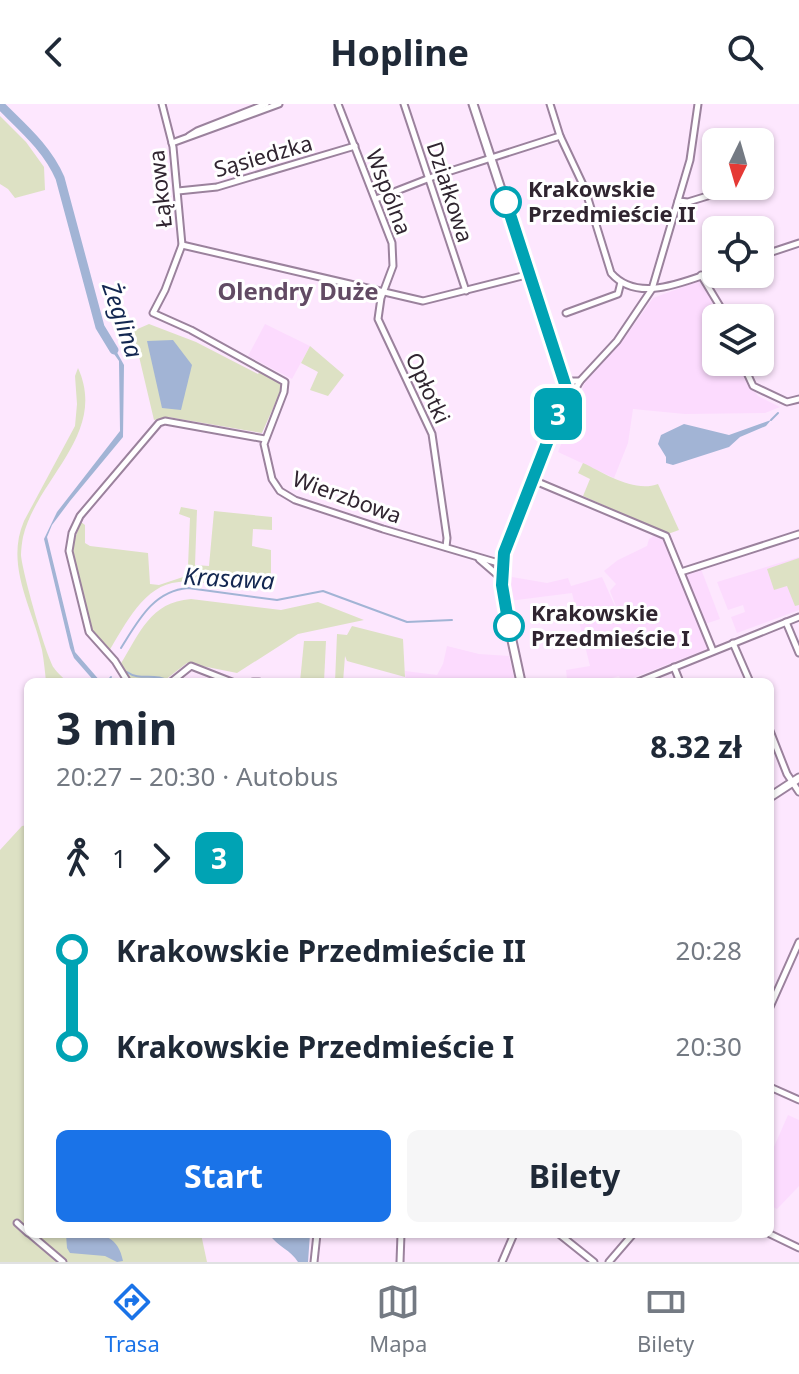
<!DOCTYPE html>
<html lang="pl">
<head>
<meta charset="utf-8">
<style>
	:root { --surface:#fff; --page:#f6f6f7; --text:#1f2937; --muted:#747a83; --line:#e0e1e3; --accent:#1a73e8 }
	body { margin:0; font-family:"Noto Sans",sans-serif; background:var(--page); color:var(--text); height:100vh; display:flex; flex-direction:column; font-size:30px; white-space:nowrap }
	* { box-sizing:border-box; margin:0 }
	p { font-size:26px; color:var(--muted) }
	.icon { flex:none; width:44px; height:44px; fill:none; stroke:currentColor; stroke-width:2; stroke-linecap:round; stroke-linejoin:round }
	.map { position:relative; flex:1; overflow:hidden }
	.side { position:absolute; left:24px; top:574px; width:750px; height:560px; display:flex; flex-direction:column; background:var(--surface); border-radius:12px; box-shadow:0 2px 6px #0004 }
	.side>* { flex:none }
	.badge { padding:0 16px; border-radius:12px; font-size:28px; line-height:52px }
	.needle { width:52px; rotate:185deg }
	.controls { position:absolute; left:702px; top:24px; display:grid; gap:16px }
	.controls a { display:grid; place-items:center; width:72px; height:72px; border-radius:12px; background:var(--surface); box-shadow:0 2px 6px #0004; font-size:40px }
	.map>.badge { position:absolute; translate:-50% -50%; box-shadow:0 0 0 4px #fff }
	.legs { display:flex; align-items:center; gap:12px; height:88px; padding:0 32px; font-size:26px }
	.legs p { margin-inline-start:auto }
	.head { display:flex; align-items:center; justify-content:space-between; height:136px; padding:0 32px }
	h1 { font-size:44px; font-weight:700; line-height:60px }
	.action { display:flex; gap:16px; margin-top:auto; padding:16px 32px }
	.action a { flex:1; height:92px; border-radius:12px; background:var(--accent); color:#fff; font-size:32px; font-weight:700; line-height:92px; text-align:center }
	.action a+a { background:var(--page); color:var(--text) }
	ul { padding:0 32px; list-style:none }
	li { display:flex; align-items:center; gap:28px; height:96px; font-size:30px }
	li i { display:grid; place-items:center; width:12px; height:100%; margin:0 10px; background:currentColor }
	li i::after { content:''; width:20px; height:20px; margin:-10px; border:6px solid; border-radius:50%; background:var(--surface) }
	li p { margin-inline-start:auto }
	li:first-child i { background:linear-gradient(#0000 50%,currentColor 0) }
	li:last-child i { background:linear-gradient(currentColor 50%,#0000 0) }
	header { display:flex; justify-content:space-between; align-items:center; height:104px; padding:0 32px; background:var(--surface); font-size:36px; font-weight:700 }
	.tabs { display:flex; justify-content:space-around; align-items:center; height:112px; border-top:2px solid var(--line); background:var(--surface); font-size:22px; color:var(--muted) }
	.tabs a { display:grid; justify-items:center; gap:4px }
	.tabs .current { color:var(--accent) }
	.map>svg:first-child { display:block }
	.built { fill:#fcdbfe }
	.green { fill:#dde1c4 }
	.water { fill:#a2b4d5 }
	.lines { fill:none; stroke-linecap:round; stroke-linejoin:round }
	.stream { stroke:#a2b4d5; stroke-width:2 }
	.river { stroke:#a2b4d5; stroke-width:9 }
	.minor-casing { stroke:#9b829d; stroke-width:9 }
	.tertiary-casing { stroke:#9b829d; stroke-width:11 }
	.minor { stroke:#fff; stroke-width:5 }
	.tertiary { stroke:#fff; stroke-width:7 }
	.line-1-casing { stroke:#fff; stroke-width:18 }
	.line-1 { stroke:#00a3b4; stroke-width:12 }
	.stop-1-dot { fill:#fff; stroke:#00a3b4; stroke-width:4 }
	.labels { text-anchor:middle; stroke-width:6; stroke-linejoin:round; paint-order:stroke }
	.street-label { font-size:22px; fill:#302530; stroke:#fff }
	.stop-label { font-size:22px; font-weight:bold; fill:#302530; stroke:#fff; text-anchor:start }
	.neighbourhood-label { font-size:24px; font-weight:bold; fill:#624b64; stroke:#fff }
	.water-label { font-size:24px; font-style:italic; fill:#132751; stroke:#fff }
</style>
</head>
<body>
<header><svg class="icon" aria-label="back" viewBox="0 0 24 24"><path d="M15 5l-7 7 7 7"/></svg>Hopline<svg class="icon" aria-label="search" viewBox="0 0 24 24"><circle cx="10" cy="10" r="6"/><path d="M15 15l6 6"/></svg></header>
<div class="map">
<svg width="799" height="1158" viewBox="0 0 799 1158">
	<rect width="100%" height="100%" fill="#fde7fe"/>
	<g class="built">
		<path d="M699,177L725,214H716V258H738L745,274L758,292L780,303L765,309L685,310L633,305L628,339L614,374L558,348L585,278L626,232L653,194Z"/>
		<path d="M265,220L310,242L292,275L248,252Z"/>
		<path d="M657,430L664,436L708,545L622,578L619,572L612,574L613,578H552L567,575L566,566L590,562L572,489L509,497L512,473L547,479L568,474L571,482L602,473L623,520L610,487L616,480L604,467L618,456L647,442L649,435Z"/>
		<path d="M799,453V506L737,529L731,513L745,508L743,501L728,506L717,478Z"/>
		<path d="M701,465L720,515L705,520L685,470Z"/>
		<path d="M447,542L479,550L509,552L515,578H406L405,567L437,571L443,560Z"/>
		<path d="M788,1011L799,1016V1082L777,1105L770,1101V1052Z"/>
	</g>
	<g class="green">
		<path d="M0,12L26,38L44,63L45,86L15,94L8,85L0,80Z"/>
		<path d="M149,220L196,238L258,270L261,266L282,279V284L262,329L168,313L154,316L133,227Z"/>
		<path d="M310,242L344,271L328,292L310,286L318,268L301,259Z"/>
		<path d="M78,264C108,330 37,374 23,433C22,438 21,446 21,451C22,467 46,552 54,564C57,569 63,573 67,578H46C45,568 44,557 42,546C32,503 5,461 24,417L75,322L77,300L75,272Z"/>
		<path d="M583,359C604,369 634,389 658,380L679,426L668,430L583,392L590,375L578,369Z"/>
		<path d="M181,403L197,406L195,461L209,462L214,407L272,413V426L253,425L252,442L271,446V472L244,470L241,485C219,482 193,475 172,479C140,486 122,527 106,552L92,528L73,449V440L81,418L85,421V439L90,442L148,449L150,480L159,481L183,473L188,462L190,414L179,410Z"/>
		<path d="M799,454V501L795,502L787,482L774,486L767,465Z"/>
		<path d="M191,495L281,506L318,498L364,516L298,530L237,569L187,559L165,576L167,578H131L120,561C140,529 150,498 191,495Z"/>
		<path d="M352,522L403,535L405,573L347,557L345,552L343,578H335L337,530L347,531Z"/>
		<path d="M304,537H326L324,578H300Z"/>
		<path d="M28,721V1130H201L207,1158H0V746L22,722Z"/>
	</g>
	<g class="water">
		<path d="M109,234L124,261L123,333L70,397L52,421L47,433L75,548L101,578H95L74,554L70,544L44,435L57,408L120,327L119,257L105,237Z"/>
		<path d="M173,236L192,261L181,306L162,304L147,237Z"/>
		<path d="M771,316L766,322L740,333L729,343L673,361L666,359V353L658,340L661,331L684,320L729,331Z"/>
		<path d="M66,1130C93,1130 117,1125 123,1157L117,1158L105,1152L70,1149L67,1144Z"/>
		<path d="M269,1130H310L308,1158H298C291,1146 278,1143 269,1130Z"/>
	</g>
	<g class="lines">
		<g class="stream">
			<path d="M771,316L778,309"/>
			<path d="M121,544C138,517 153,487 188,484L277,496L323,487L407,518L452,516"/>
			<path d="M127,568C139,577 154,569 167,576"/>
			<path d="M107,578L111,573"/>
		</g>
		<path class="river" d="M0,1C23,24 47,44 60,74L100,223L114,246"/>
		<defs>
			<g id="minor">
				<path d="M162,0L173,43L182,141L165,186L153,209L191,226L285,278L284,288L264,340L272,375L280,387L295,396L383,425L495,458L503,455"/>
				<path d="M338,0L392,139L393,162L381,194L378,215L432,330L447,434L446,443"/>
				<path d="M404,0L466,187"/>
				<path d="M550,0L560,32L585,85L611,169C638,200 685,177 716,167"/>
				<path d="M189,32L197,27L266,0"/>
				<path d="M172,39L279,0"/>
				<path d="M760,76L767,74"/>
				<path d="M178,87L217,83L355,42"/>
				<path d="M376,95L435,72L560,32"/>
				<path d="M678,97L688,98L740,82"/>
				<path d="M182,141L423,197L530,170"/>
				<path d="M760,152L799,139"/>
				<path d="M701,171L727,214"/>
				<path d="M566,209L618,190L621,178"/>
				<path d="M742,258L753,282L787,298L799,295"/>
				<path d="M565,277H580"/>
				<path d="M565,291H572L580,277L617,237L652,185L690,56L698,0"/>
				<path d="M540,379L666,432L713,547"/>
				<path d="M479,455L501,474"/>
				<path d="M681,468L799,430"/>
				<path d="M786,518L799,549"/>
				<path d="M733,539L750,578"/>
				<path d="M674,563L680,578"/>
				<path d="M128,578L115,557L89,528L69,447L72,429L80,412L159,319L165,317L265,335"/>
				<path d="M171,578L191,562L232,578"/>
				<path d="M253,578H259"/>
				<path d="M638,578L799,513"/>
				<path d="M770,627L787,670L799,688"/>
				<path d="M770,903L799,838"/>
				<path d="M770,983L799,996"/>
				<path d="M17,1119L28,1129"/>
				<path d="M30,1130L63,1158"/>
				<path d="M559,1130L594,1158"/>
				<path d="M770,1130L799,1144"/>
				<path d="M314,1158L317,1130"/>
				<path d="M400,1158L401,1130"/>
				<path d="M502,1158L514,1130"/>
				<path d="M609,1158L633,1130"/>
			</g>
			<g id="tertiary">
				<path d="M473,0L566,283L565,291L504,450L501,474L503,495L521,578"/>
				<path d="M770,693L799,674"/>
			</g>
		</defs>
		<use href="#minor" class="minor-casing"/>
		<use href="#tertiary" class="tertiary-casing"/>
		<use href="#minor" class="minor"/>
		<use href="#tertiary" class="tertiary"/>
	</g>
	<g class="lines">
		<defs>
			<path id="line-1" d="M506,98L566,283L561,303L504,449L502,481L509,522"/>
		</defs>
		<use href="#line-1" class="line-1-casing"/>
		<use href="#line-1" class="line-1"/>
	</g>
	<g class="stop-1-dot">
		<circle cx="506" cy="98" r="14"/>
		<circle cx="509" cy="522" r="14"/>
	</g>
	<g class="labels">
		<g class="street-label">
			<text transform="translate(263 52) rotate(-16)" y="8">Sąsiedzka</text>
			<text transform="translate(160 85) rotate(-96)" y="8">Łąkowa</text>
			<text transform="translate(389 88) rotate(69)" y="8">Wspólna</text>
			<text transform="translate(450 88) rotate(72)" y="8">Działkowa</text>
			<text transform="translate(428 284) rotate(65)" y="8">Opłotki</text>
			<text transform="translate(347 393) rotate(20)" y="8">Wierzbowa</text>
		</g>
		<g class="stop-label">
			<text x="528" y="93">Krakowskie<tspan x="528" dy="25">Przedmieście II</tspan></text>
			<text x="531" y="517">Krakowskie<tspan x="531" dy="25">Przedmieście I</tspan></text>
		</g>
		<g class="neighbourhood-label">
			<text x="298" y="196">Olendry Duże</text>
		</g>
		<g class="water-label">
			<text transform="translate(122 216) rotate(71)" y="8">Żeglina</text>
			<text transform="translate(229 475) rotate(3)" y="8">Krasawa</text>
		</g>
	</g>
</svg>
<div class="controls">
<a><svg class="needle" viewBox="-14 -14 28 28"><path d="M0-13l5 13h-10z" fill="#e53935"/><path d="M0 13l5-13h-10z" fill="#747a83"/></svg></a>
<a><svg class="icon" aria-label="locate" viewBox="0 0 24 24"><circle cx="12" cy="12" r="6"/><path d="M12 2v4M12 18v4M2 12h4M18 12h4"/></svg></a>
<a><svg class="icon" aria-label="layers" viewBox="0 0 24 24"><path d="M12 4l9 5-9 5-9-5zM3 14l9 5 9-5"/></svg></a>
</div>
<b class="badge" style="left:558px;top:310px;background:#00a3b4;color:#fff">3</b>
<section class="side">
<div class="head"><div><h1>3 min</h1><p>20:27 – 20:30 · Autobus</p></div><b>8.32 zł</b></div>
<div class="legs"><svg class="icon" aria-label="walk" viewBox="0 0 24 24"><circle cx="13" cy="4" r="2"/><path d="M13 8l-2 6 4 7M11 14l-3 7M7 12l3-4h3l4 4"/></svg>1<svg class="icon" aria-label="forward" viewBox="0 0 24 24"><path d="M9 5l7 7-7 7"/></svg><b class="badge" style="background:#00a3b4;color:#fff">3</b></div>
<ul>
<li><i style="color:#00a3b4"></i><b>Krakowskie Przedmieście II</b><p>20:28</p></li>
<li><i style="color:#00a3b4"></i><b>Krakowskie Przedmieście I</b><p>20:30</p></li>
</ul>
<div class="action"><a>Start</a><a>Bilety</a></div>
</section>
</div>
<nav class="tabs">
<a class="current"><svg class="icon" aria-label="directions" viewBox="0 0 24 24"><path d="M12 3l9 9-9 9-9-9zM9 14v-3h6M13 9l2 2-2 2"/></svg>Trasa</a>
<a><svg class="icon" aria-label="map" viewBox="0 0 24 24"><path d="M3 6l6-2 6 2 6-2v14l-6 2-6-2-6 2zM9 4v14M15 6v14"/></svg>Mapa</a>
<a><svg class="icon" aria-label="tickets" viewBox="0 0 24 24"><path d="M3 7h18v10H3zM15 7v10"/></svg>Bilety</a>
</nav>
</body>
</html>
